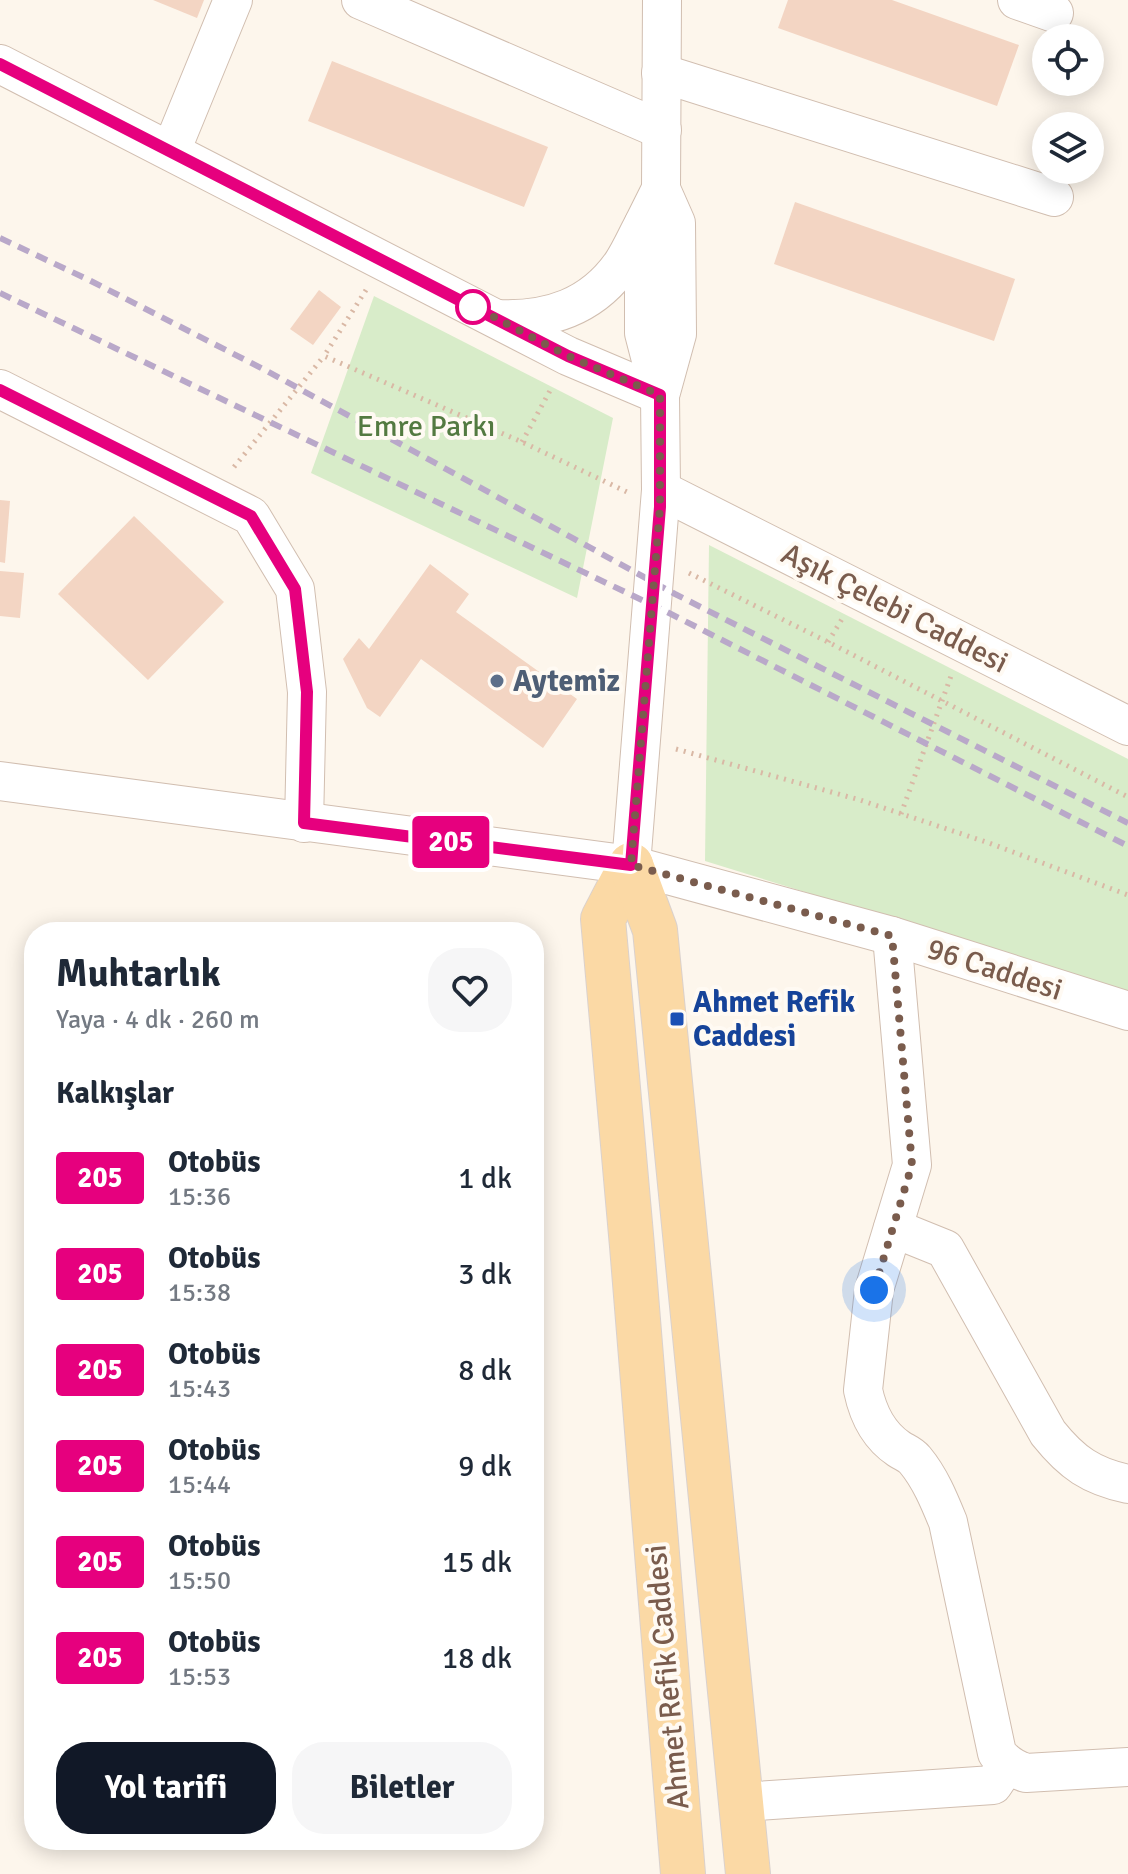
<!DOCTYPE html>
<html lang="tr">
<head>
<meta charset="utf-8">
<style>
	:root { --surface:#fff; --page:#f6f6f7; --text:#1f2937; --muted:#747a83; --accent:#111827 }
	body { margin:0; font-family:Signika,sans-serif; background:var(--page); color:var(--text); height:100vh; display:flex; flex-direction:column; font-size:30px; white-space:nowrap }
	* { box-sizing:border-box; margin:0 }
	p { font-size:26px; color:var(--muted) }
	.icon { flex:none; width:44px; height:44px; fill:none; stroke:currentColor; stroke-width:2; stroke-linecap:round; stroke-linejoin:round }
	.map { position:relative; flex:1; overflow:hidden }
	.panel { position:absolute; left:24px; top:922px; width:520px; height:928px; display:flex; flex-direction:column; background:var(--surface); border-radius:32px; box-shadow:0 4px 20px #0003 }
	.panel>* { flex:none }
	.badge { padding:0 16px; border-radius:6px; font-size:28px; line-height:52px }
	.tools { position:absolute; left:1032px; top:24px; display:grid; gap:16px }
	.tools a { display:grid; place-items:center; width:72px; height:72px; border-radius:50%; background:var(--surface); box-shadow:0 4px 20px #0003; font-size:40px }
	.you { position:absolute; width:40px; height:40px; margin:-20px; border:6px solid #fff; border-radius:50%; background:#1a73e8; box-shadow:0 0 0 12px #1a73e833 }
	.map>.badge { position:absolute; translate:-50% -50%; box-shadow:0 0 0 4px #fff }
	h2 { padding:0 32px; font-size:30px; line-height:72px }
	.round { display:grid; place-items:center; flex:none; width:84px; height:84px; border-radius:32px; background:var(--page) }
	.summary { display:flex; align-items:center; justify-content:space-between; height:136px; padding:0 32px }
	h1 { font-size:38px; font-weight:700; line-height:60px }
	.action { display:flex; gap:16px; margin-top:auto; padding:16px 32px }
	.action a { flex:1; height:92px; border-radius:32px; background:var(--accent); color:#fff; font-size:32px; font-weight:700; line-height:92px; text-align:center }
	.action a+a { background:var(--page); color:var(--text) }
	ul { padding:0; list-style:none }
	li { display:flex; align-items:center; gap:24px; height:96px; padding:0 32px }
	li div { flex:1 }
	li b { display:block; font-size:30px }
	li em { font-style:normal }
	li .badge { min-width:88px; font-weight:700; text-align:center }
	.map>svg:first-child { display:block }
	.green { fill:#d8ecc9 }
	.building { fill:#f3d5c3 }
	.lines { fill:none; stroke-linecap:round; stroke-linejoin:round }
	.minor-casing { stroke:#d1beb0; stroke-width:40 }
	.major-casing { stroke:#dad1cd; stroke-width:46 }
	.path { stroke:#d9b8a5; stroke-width:5; stroke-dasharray:2 6; stroke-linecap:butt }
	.minor { stroke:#fff; stroke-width:38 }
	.major { stroke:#fbd9a5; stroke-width:44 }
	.rail { stroke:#b9a8c9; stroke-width:6; stroke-dasharray:12 8; stroke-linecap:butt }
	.line-casing { stroke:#fff; stroke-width:18 }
	.line { stroke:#e6007e; stroke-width:12 }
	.walk { stroke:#7a5c4d; stroke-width:8; stroke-dasharray:0 14.4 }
	.stop-dot { fill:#fff; stroke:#e6007e; stroke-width:4 }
	.service-dot { fill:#5c6f8a; stroke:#fffaf3; stroke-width:3 }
	.transit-dot { fill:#1a4fb4; stroke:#fffaf3; stroke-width:3 }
	.labels { text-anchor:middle; stroke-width:8; stroke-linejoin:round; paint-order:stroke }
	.park-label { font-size:30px; fill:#537a41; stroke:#fffaf3 }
	.street-label { font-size:30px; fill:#7a5c4d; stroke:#fffaf3 }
	.service-label { font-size:30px; font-weight:bold; fill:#4e5e75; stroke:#fffaf3; text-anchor:start }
	.transit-label { font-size:30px; font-weight:bold; fill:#164399; stroke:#fffaf3; text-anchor:start }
</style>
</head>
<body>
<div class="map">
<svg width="1128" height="1874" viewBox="0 0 1128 1874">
	<rect width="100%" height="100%" fill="#fdf6ec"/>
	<g class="green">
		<path d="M374,296L613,418L577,598L311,473Z"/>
		<path d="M709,545L1128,759V992L705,861Z"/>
	</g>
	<g class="building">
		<path d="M153,0H204L197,18Z"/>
		<path d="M788,0H892L1019,45L997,106L778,28Z"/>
		<path d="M332,61L548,147L524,207L308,121Z"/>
		<path d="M795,202L1015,279L994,341L774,264Z"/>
		<path d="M319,290L341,307L313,345L290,329Z"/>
		<path d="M0,500L10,501L5,563L0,562Z"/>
		<path d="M134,516L224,602L148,680L58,594Z"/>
		<path d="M430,564L469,594L456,612L577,699L543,748L421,659L380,717L367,708L343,659L359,638L369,649Z"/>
		<path d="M0,571L24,573L20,618L0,616Z"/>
	</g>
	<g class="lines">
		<defs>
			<g id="minor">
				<path d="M361,0L662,130"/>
				<path d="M1017,0L1054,13"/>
				<path d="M0,64L568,356L660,395"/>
				<path d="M661,73L1054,197"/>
				<path d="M171,151L233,0"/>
				<path d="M498,319C549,321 592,307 622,264C630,252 636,238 643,225"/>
				<path d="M0,389L251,516L295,589L307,692L304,823"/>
				<path d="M661,392L677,334L676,223L661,189L662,0"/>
				<path d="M661,490L1128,726"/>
				<path d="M0,781L631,865L892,936L1128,1011"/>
				<path d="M631,865L661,490L660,395L644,333V223L661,189"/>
				<path d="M892,936L912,1165L874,1290L863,1390C868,1414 878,1435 899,1449C905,1453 910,1454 915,1460C930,1478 939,1500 948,1522L997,1753C1005,1764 1014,1769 1026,1773L1128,1767"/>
				<path d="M893,1228L945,1249L1048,1433C1072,1463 1091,1476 1128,1484"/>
				<path d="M741,1802L993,1785L1007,1764"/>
			</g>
			<g id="major">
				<path d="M631,865L603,919L632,1246L683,1874"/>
				<path d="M631,865L655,930L748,1874"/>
			</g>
		</defs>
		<use href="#minor" class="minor-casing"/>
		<use href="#major" class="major-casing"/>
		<g class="path">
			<path d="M366,290L324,356L522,442L627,492"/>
			<path d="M522,442L552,387"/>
			<path d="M234,467L324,356"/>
			<path d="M689,573L828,642L1128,797"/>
			<path d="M828,642L842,619"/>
			<path d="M676,749L860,800L989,843L1128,895"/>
			<path d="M901,814L951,676"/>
		</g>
		<use href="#minor" class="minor"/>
		<use href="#major" class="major"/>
		<g class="rail">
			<path d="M0,238L89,280L265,370L675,594L1128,823"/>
			<path d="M0,293L667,612L1128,846"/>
		</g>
	</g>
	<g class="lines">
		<defs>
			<path id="line" d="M0,64L568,356L660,395V507L631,865L304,823L307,692L295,589L251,516L0,390"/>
		</defs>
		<use href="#line" class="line-casing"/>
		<use href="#line" class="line"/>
		<path class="walk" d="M473,307L471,305L568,356L660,395V507L631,865L892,936L912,1165L874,1290"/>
	</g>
	<circle class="stop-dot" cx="473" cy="307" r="16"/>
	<circle class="service-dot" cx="497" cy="681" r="8"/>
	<rect class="transit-dot" x="669" y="1011" width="16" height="16" rx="4"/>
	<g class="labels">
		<g class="park-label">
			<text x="426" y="436">Emre Parkı</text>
		</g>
		<g class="street-label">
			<text transform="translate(895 608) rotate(27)" y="10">Aşık Çelebi Caddesi</text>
			<text transform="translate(995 969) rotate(18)" y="10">96 Caddesi</text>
			<text transform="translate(667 1677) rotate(-95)" y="10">Ahmet Refik Caddesi</text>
		</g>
		<g class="service-label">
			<text x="513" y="691">Aytemiz</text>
		</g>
		<g class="transit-label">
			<text x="693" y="1012">Ahmet Refik<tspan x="693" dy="34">Caddesi</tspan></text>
		</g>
	</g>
</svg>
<div class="tools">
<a><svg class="icon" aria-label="locate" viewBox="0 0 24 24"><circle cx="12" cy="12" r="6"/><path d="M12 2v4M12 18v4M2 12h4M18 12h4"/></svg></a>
<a><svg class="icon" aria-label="layers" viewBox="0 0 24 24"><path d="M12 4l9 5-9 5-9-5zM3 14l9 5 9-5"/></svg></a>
</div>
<div class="you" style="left:874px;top:1290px"></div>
<b class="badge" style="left:451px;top:842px;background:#e6007e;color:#fff">205</b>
<section class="panel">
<div class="summary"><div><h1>Muhtarlık</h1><p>Yaya · 4 dk · 260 m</p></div><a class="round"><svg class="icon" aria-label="heart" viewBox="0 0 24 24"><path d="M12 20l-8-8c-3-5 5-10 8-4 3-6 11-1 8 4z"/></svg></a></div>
<h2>Kalkışlar</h2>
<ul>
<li><span class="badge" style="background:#e6007e;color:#fff">205</span><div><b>Otobüs</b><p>15:36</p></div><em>1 dk</em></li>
<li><span class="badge" style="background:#e6007e;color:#fff">205</span><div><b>Otobüs</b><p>15:38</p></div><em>3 dk</em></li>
<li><span class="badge" style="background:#e6007e;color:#fff">205</span><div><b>Otobüs</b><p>15:43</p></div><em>8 dk</em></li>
<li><span class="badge" style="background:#e6007e;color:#fff">205</span><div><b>Otobüs</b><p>15:44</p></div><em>9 dk</em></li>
<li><span class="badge" style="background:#e6007e;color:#fff">205</span><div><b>Otobüs</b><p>15:50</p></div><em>15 dk</em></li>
<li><span class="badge" style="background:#e6007e;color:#fff">205</span><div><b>Otobüs</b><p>15:53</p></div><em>18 dk</em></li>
</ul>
<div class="action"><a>Yol tarifi</a><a>Biletler</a></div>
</section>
</div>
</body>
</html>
